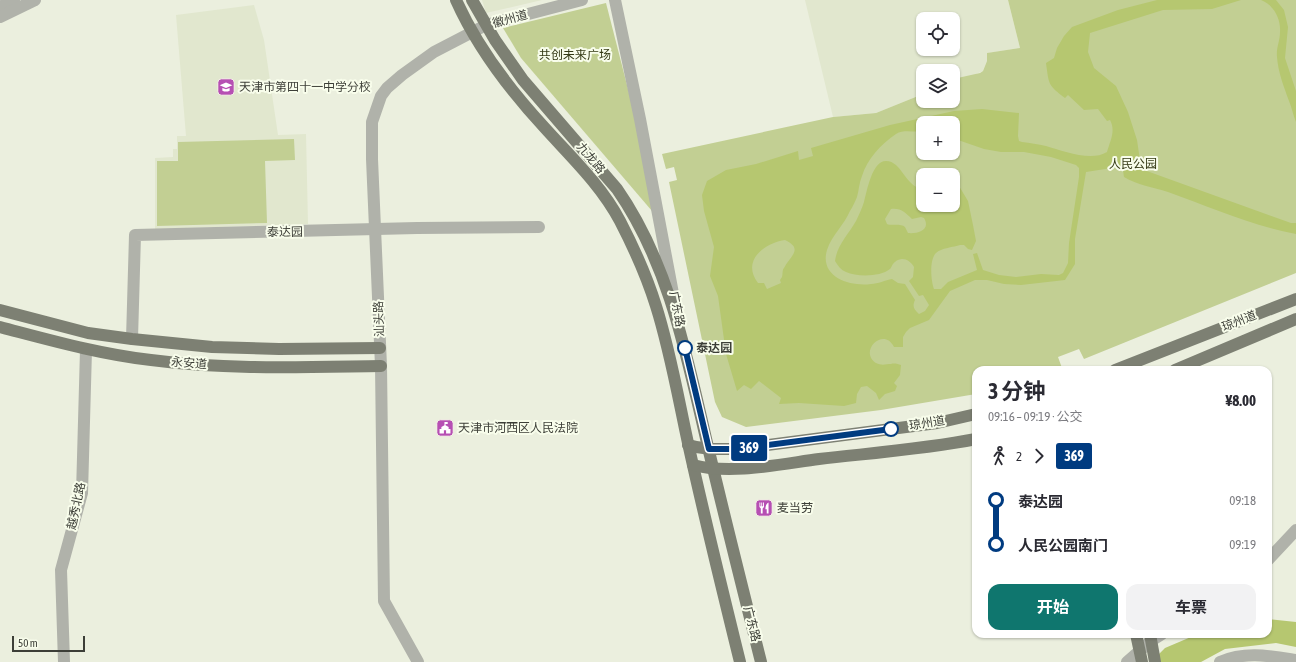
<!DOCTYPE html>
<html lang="zh">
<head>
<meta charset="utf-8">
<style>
	:root { --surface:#fff; --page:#f2f2f3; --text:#2b2b33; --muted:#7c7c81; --accent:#0f766e }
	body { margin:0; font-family:"Asap Condensed","Noto Sans SC",sans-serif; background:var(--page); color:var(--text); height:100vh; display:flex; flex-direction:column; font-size:15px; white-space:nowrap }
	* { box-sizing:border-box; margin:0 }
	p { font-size:13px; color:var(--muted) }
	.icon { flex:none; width:22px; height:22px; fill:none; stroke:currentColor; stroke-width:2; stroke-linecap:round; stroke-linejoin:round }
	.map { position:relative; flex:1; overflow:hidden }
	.sheet { position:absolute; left:972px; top:366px; width:300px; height:272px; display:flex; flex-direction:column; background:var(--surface); border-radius:12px; box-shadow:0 1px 3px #0004 }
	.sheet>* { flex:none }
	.badge { padding:0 8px; border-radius:3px; font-size:14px; line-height:26px }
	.controls { position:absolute; left:916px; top:12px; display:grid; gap:8px }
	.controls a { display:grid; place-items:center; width:44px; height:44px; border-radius:8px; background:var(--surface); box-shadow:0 1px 3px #0004; font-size:20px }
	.scale { position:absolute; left:12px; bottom:10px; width:73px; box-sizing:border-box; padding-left:4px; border:2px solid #3c3e37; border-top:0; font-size:11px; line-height:14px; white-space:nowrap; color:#3c3e37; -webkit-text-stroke:3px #f8fdeb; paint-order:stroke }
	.map>.badge { position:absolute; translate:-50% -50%; box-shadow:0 0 0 2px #fff }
	.legs { display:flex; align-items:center; gap:6px; height:44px; padding:0 16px; font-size:13px }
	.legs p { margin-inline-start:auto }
	.headline { display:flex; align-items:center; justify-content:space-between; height:68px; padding:0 16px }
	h1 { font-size:22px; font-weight:700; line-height:30px }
	.action { display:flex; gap:8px; margin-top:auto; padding:8px 16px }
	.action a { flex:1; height:46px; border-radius:12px; background:var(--accent); color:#fff; font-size:16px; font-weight:700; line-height:46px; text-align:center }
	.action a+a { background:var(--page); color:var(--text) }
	ul { padding:0 16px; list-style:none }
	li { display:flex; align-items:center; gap:14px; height:44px; font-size:15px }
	li i { display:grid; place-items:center; width:6px; height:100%; margin:0 5px; background:currentColor }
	li i::after { content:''; width:10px; height:10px; margin:-5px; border:3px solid; border-radius:50%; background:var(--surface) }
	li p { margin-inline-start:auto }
	li:first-child i { background:linear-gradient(#0000 50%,currentColor 0) }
	li:last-child i { background:linear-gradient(currentColor 50%,#0000 0) }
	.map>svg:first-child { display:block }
	.built { fill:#e1e7ce; fill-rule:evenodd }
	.green { fill:#c2cf93; fill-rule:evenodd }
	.water { fill:#b6c770; fill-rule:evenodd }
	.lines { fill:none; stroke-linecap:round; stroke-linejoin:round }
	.minor { stroke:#b0b2aa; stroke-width:12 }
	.major { stroke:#7d8073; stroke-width:12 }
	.line-1-casing { stroke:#fff; stroke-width:9 }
	.line-1 { stroke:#003b80; stroke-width:6 }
	.stop-1-dot { fill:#fff; stroke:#003b80; stroke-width:2 }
	.labels { text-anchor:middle; stroke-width:4; stroke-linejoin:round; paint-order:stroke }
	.street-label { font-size:12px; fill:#3c3e37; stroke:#f8fdeb }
	.park-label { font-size:12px; fill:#333914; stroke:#f8fdeb }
	.poi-label { font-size:12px; fill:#3c3e37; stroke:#f8fdeb; text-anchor:start }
	.stop-label { font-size:12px; font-weight:bold; fill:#3c3e37; stroke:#f8fdeb; text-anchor:start }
</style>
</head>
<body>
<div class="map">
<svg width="1296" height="662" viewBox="0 0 1296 662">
	<rect width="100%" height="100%" fill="#ebefde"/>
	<g class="built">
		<path d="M482,0H542L486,13Z"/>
		<path d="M805,0H1008L1020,48L988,53L987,61L983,71L974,75L953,79V71H923V94L876,113L833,117ZM923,19H953V49H923Z"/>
		<path d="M254,5L264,40L278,135L306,134L308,224L155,229V158L173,157V149H177V136H186L176,15Z"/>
	</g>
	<g class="green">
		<path d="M1008,0H1296V273L1084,359L1079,349L1058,357L1062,368L1056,370H976V394L881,410L746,427L722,417L715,402L669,182L677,180L674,167L666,169L662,154L833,117L876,113L923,94V101H953V79L980,73L983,71L987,61V53L1020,48ZM923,123H953V153H923ZM923,175H953V205H923Z"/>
		<path d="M606,3L639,132L652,211L521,58L503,28Z"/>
		<path d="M294,139L295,160L265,161L267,223L157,226V161H178V142Z"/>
	</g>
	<g class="water">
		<path d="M1157,0H1241L1212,9L1163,10L1090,33L1088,52L1094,68L1116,86L1128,112L1137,140L1141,167L1144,170L1291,223H1296V234C1252,226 1210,207 1168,192C1153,187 1137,185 1124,177C1123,171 1124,168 1118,167L1086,172L1075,239V264L1065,280L1021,285L1004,284L987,280H975L950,291L929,320L910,328L906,332L903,337V347H894C884,326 858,351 876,363C882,366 886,364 891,364C894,363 898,364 901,365L900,375L894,383L897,386L895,391L885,394L879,400L876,393L867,386L861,387L857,394L856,403L844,406L799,403L779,404L781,398L759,381L751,389L744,385L737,391L726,354L718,296L710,276L714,247L704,211L702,195L707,181L726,170L756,164L798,151L799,160L813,156L811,148L890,125L954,111L982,109L1019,113L1018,136L1019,141L1022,142C1030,143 1038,144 1046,146C1063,151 1091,162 1107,152C1110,141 1116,131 1110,120L1107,121L1098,109L1084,110L1068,95L1065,98C1048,85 1049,85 1046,63L1054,58L1057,48L1064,36L1072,27L1118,10ZM923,123H953V134L957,136L958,140L984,149L1001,152H1024L1051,157L1076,165L1079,168V177L1069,243L1068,263L1063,273L1059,275L1041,274L1016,277L999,275L983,270L977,253L973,254L977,270L948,282L941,289H934C931,281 929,260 936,253C941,248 954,247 960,245H964L968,249L972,250L976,241L973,225L968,201L959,186L953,187V205H923V189C905,187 902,161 886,161C872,161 867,191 864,202C862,208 859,215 856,221C848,235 837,245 835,261C838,266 841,270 846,272C857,277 880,277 890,269C892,267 892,264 895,262C902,256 910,260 914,267L913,277L909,281L919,296L923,295L929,305L925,311L919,314C914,309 912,307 915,300L905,284L898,283L892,279C885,280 878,284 871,284C850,287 819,277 827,250C832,235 844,225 850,211C853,206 855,202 857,197C859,190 859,183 862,176C867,159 881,144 896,134C904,129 915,133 923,131ZM891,209C902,208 905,213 912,219L921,217L924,218C931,230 918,234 908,233C907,231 906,229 905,227C901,223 891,226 887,224L885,219ZM785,240C804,249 790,256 784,268C782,270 783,274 782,277L780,280L781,283L767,289L764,283H758C741,261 764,243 785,240Z"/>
		<path d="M1261,0H1276L1284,10L1288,27L1285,58L1296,91V122C1293,115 1292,108 1289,101C1284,87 1278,72 1277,57C1276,48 1280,41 1280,32C1281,19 1274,5 1261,0Z"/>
		<path d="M1268,619L1296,622V647L1276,643L1225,649L1201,662H1151L1165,648L1198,634H1268Z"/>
	</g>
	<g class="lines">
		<g class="minor">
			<path d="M615,0L640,119L675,304"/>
			<path d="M0,7L14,0"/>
			<path d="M0,17L35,0"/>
			<path d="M132,339L135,235L417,228L539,227"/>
			<path d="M1268,560L1296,530"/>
			<path d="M64,662L61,570L82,493L86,350"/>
			<path d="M418,662L384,601L381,366L372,159V122L381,96L387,88L402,75L434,52L486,25L582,0"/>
			<path d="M1127,662L1151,641L1162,634"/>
			<path d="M1220,662C1245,651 1270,656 1296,660"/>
		</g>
		<g class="major">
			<path d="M456,0C477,47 509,89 544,127C571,157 601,185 620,221C634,248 647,277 656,306C670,350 678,397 688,443C704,516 722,589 740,662"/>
			<path d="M472,0L495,40L523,80L617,189C670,265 687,358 708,447C725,519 743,590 761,662"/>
			<path d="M0,310L88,333L132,339L212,347L279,349L380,348"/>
			<path d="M0,327C50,340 99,354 151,360C227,370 304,367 381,366"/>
			<path d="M1115,370L1296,299"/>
			<path d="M1175,370L1296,319"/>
			<path d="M688,445C704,450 720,449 737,449L937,423L976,414"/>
			<path d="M693,465C731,475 781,464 819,459C871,453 925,449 976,439"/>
			<path d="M1136,634L1142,662"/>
			<path d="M1150,634L1155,662"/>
		</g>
	</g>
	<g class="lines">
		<defs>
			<path id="line-1" d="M685,348L709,449H737L891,429"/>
		</defs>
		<use href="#line-1" class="line-1-casing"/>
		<use href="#line-1" class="line-1"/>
	</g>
	<defs>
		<symbol id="school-square" viewBox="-11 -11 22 22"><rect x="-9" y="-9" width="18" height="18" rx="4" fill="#b64fb3" stroke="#f8fdeb"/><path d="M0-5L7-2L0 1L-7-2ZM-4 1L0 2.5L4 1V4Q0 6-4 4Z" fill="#fff"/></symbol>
		<symbol id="civic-square" viewBox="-11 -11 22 22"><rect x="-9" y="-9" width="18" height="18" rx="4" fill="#b64fb3" stroke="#f8fdeb"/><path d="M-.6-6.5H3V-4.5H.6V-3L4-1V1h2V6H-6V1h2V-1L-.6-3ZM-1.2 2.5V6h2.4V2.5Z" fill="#fff"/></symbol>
		<symbol id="restaurant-square" viewBox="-11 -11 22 22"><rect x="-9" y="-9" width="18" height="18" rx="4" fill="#b64fb3" stroke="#f8fdeb"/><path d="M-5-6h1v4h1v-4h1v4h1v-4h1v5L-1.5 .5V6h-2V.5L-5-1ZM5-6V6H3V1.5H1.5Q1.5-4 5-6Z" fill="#fff"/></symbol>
	</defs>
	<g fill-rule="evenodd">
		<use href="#school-square" x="216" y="77" width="20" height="20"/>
		<use href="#civic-square" x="435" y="418" width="20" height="20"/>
		<use href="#restaurant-square" x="754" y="498" width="20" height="20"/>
	</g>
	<g class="stop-1-dot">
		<circle cx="685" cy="348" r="7"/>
		<circle cx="891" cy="429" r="7"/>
	</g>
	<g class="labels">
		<g class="street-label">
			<text transform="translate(510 19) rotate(-15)" y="4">徽州道</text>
			<text transform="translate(591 158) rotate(50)" y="4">九龙路</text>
			<text transform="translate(285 232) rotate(-1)" y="4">泰达园</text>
			<text transform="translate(677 309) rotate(79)" y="4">广东路</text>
			<text transform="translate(379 319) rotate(-92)" y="4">汕头路</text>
			<text transform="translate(1239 321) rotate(-21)" y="4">琼州道</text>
			<text transform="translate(189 363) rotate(5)" y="4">永安道</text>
			<text transform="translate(927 423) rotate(-9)" y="4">琼州道</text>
			<text transform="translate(76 506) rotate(-78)" y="4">越秀北路</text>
			<text transform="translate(752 624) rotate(76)" y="4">广东路</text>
		</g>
		<g class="park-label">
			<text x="575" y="59">共创未来广场</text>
			<text x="1133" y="168">人民公园</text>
		</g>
		<g class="poi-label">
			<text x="239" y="91">天津市第四十一中学分校</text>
			<text x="458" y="432">天津市河西区人民法院</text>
			<text x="777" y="512">麦当劳</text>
		</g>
		<g class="stop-label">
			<text x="696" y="352">泰达园</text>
		</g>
	</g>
</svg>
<div class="controls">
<a><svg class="icon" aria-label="locate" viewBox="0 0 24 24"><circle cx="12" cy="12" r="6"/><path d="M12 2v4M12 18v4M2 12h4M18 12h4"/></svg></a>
<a><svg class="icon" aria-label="layers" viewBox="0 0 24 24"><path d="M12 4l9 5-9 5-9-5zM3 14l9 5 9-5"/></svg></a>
<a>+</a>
<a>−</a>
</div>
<div class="scale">50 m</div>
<b class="badge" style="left:749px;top:448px;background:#003b80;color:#fff">369</b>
<section class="sheet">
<div class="headline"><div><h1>3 分钟</h1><p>09:16 – 09:19 · 公交</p></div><b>¥8.00</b></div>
<div class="legs"><svg class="icon" aria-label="walk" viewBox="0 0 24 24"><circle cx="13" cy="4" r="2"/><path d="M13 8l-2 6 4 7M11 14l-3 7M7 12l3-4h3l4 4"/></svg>2<svg class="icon" aria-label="forward" viewBox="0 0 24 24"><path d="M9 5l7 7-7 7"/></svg><b class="badge" style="background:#003b80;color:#fff">369</b></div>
<ul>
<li><i style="color:#003b80"></i><b>泰达园</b><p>09:18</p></li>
<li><i style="color:#003b80"></i><b>人民公园南门</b><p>09:19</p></li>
</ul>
<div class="action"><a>开始</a><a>车票</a></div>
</section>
</div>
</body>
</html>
